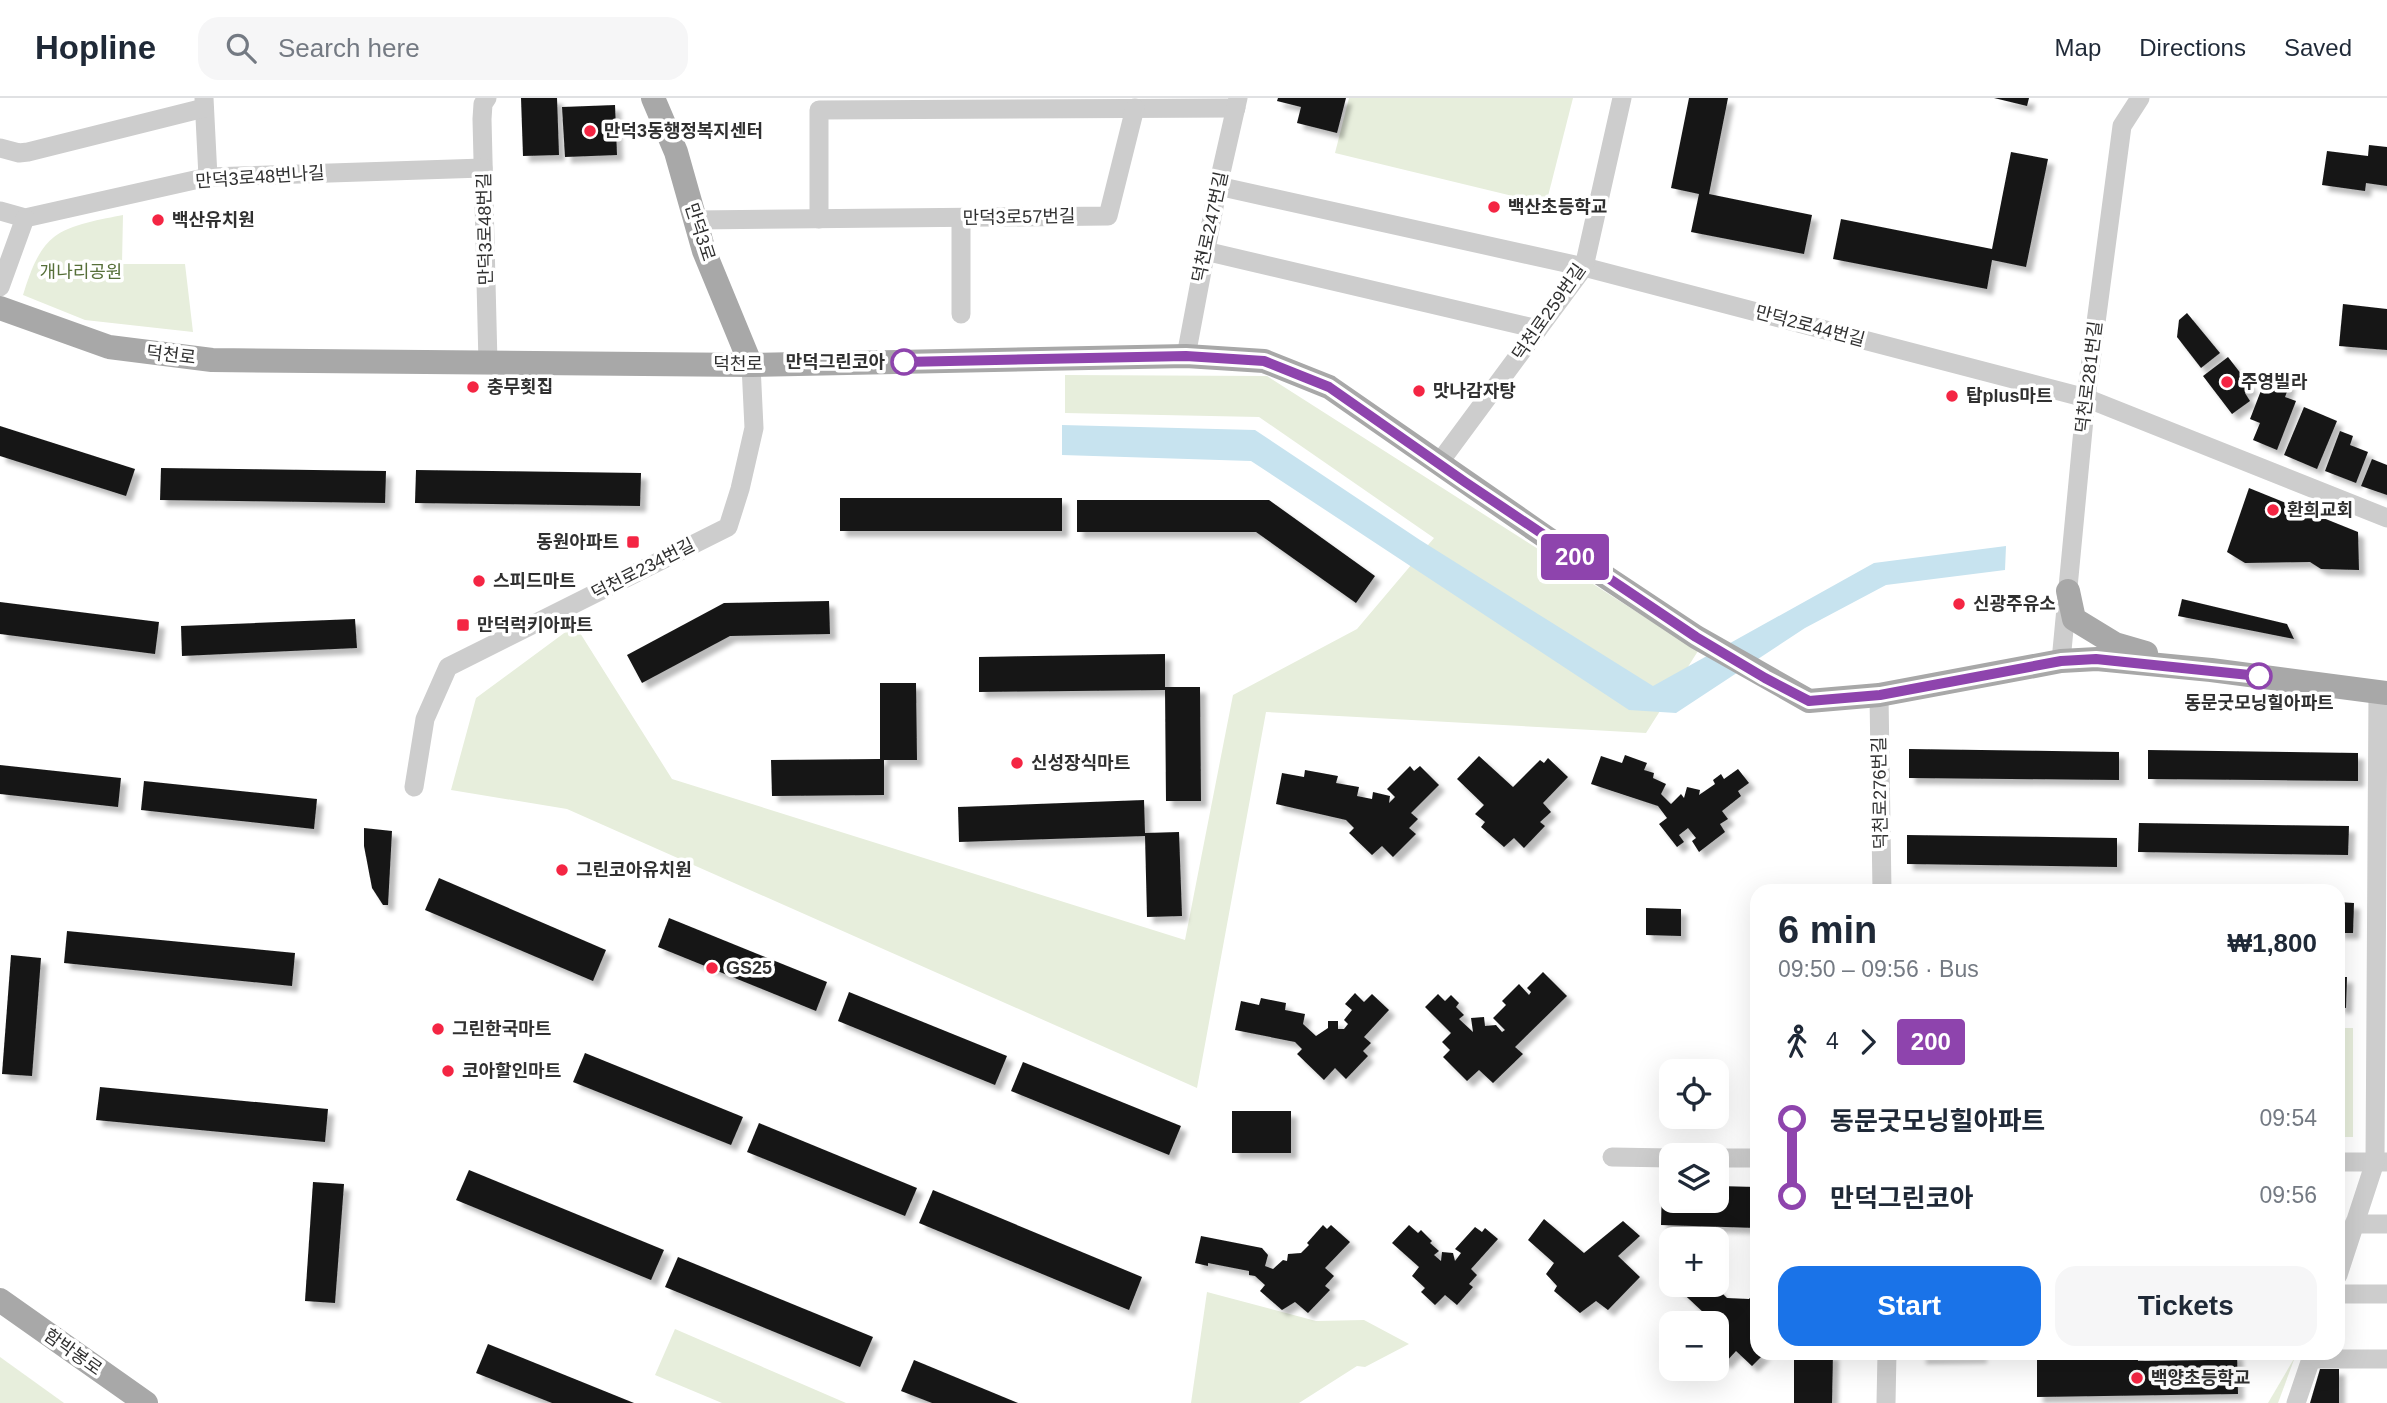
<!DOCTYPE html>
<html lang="en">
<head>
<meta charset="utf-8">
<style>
	:root { --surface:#fff; --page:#f6f6f7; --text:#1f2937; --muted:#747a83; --line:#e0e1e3; --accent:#1a73e8 }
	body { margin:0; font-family:Helvetica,"Noto Sans KR",sans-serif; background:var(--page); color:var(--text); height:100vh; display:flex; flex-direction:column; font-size:26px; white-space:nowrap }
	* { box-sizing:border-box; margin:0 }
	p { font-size:23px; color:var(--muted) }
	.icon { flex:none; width:38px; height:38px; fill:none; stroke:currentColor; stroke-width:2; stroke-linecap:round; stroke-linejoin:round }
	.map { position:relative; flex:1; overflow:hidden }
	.sheet { position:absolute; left:1750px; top:786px; width:595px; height:476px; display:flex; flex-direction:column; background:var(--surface); border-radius:21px; box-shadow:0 7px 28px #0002 }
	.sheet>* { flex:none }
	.badge { padding:0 14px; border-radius:5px; font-size:24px; line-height:46px }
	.tools { position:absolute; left:1659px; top:961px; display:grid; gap:14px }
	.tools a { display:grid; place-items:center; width:70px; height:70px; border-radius:14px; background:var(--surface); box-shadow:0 7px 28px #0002; font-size:35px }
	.map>.badge { position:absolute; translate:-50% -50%; box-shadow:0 0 0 4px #fff }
	.legs { display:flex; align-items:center; gap:10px; height:77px; padding:0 28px; font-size:23px }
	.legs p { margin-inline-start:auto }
	.overview { display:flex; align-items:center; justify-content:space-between; height:119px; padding:0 28px }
	h1 { font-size:38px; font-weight:800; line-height:52px }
	.primary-button { display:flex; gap:14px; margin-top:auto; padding:14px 28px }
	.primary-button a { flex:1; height:80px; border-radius:21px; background:var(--accent); color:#fff; font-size:28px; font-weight:800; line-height:80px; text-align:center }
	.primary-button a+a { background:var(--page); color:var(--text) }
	ul { padding:0 28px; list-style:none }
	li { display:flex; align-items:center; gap:24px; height:77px; font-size:26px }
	li i { display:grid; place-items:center; width:10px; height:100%; margin:0 9px; background:currentColor }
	li i::after { content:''; width:18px; height:18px; margin:-9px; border:5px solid; border-radius:50%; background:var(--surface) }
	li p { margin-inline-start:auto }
	li:first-child i { background:linear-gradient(#0000 50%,currentColor 0) }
	li:last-child i { background:linear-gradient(currentColor 50%,#0000 0) }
	header { display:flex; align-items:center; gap:42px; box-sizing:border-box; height:98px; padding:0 35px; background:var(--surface); border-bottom:2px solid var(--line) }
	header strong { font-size:33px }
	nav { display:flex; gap:38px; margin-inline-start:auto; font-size:24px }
	.search { width:490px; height:63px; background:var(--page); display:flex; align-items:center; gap:18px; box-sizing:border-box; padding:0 24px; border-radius:21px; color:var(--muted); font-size:26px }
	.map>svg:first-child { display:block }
	.green { fill:#e7eedc }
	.water { fill:#c7e3ef }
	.building { fill:#171717; filter:url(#shadow) }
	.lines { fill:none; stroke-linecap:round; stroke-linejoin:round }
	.minor { stroke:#cdcdcd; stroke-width:19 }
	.major { stroke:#a8a8a8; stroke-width:24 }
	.line-1-casing { stroke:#fff; stroke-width:16 }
	.line-1 { stroke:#8e44ad; stroke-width:10 }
	.poi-dot { fill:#f42543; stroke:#fff; stroke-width:2.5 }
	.stop-1-dot { fill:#fff; stroke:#8e44ad; stroke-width:3.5 }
	.labels { text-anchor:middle; stroke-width:7; stroke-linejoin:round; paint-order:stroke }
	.poi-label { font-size:18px; font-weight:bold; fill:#303030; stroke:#fff; text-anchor:start }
	.street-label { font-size:18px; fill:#303030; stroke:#fff }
	.park-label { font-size:18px; fill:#566f39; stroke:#fff }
	.stop-label { font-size:18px; font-weight:bold; fill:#303030; stroke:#fff; text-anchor:end }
</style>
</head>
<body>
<header>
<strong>Hopline</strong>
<div class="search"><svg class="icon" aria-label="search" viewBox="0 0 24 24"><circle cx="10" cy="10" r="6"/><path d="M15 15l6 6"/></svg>Search here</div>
<nav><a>Map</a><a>Directions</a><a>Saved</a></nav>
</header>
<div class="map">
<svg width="2387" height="1305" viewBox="0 0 2387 1305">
	<defs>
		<filter id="shadow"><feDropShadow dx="6" dy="6" stdDeviation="2" flood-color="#0004"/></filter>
	</defs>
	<rect width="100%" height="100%" fill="#fff"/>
	<g class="green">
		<path d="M1349,0H1573L1546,106L1335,55Z"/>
		<path d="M123,117L122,166H185L193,234L85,222L23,197C29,178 37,152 54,139C70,126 103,121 123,117Z"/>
		<path d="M1065,277L1267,278L1698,553L1646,635L1266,614L1197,990L567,711L451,692L476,600L575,527L672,681L1185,842L1233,597L1357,531L1434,440L1259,319L1065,315Z"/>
		<rect x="2338" y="930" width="15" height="109"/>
		<path d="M1207,1194L1316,1223L1364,1222L1409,1246L1365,1269L1357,1268L1299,1305H1191Z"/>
		<path d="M675,1231L846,1305H722L655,1277Z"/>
		<path d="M0,1259L64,1305H0Z"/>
		<path d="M2295,1259L2278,1305H2268Z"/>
	</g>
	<path class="water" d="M1062,327L1255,332L1420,442L1653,588L1874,465L2006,448L2005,472L1886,487L1805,530L1676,615L1629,612L1251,363L1062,357Z"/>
	<g class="building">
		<path d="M521,0H557L559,57L523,58Z"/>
		<path d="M1278,0H1346L1337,35L1297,25L1301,9L1277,3Z"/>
		<path d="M1689,0H1728L1709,96L1812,117L1804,156L1691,134L1699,96L1671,90Z"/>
		<path d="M1994,0H2029L2027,8Z"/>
		<path d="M615,7L617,57L565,59L562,9Z"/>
		<path d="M2369,47L2387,49V88L2366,85L2365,93L2322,87L2327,53L2368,58Z"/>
		<path d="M2011,54L2048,61L2026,169L1992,162L1987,191L1833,161L1841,121L1992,151Z"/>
		<path d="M2343,206L2387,211V252L2339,248Z"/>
		<path d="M2187,215L2220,255L2201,270L2177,239L2179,222Z"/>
		<path d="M2228,259L2252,290L2245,295L2250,303L2232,316L2203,278Z"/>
		<path d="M2267,277L2290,286L2285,299L2296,303L2277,352L2253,342L2260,325L2250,321Z"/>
		<path d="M2304,309L2337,323L2317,371L2284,357Z"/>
		<path d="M0,328L135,371L126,398L0,358Z"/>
		<path d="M2340,333L2353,338L2350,347L2368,354L2356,385L2325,373Z"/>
		<path d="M2372,361L2387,367V397L2361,388Z"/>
		<path d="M161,370L386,373L385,405L160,402Z"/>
		<path d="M416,372L641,375L640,408L415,405Z"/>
		<path d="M2249,390L2358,434L2359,472L2321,471L2310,464L2245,465L2227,454Z"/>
		<rect x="840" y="400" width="222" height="33"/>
		<path d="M1077,402H1269L1375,478L1356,505L1256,434H1077Z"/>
		<path d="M2182,501L2287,526L2294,541L2178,518Z"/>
		<path d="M829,503L830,536L730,538L642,585L627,557L724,505Z"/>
		<path d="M0,504L159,524L155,556L0,536Z"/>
		<path d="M355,521L357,550L182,558L181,528Z"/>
		<path d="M1165,556V589H1200L1201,703H1166L1165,592L979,594V559Z"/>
		<path d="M880,585H916L917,662H884V697L772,698L771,662L880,661Z"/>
		<path d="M1909,651L2119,654V682L1909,680Z"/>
		<path d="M2148,652L2358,655V683L2148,681Z"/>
		<path d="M1625,657L1647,665L1644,672L1654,675L1653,680L1666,686L1661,696L1671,706L1681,696L1684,700L1687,689L1700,692L1699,697L1715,686L1713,682L1721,676L1724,681L1738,671L1749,685L1738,693L1741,698L1722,713L1728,721L1720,726L1725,734L1699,754L1692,743L1696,740L1688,730L1679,737L1684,744L1677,749L1659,726L1667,720L1658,708L1591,686L1601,658L1622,665Z"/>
		<path d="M1479,658L1513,689L1540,662L1544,665L1548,660L1568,679L1543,705L1551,714L1540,724L1545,728L1524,750L1514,740L1504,749L1481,729L1485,724L1475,716L1484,707L1457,681Z"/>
		<path d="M0,667L121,680L118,709L0,696Z"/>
		<path d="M1410,668L1414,673L1420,668L1439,687L1411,715L1418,721L1409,730L1416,736L1393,759L1382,748L1372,757L1349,735L1354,730L1346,722L1276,706L1282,675L1304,679L1305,672L1338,678L1336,685L1359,689L1357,698L1372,701L1373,694L1390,698L1389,705L1395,699L1387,691Z"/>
		<path d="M144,683L317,701L314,731L141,712Z"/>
		<path d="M1144,702L1145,735L1179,734L1182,818L1147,819L1145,738L959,744L958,709Z"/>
		<path d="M2139,725L2349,728L2348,757L2138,754Z"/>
		<path d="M364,730L392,733L388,807H383L372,790L364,748Z"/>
		<path d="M1907,737L2117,740V769L1907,766Z"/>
		<path d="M439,780L606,852L593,883L425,812Z"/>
		<path d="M2338,804L2354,805L2353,835H2338Z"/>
		<path d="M1646,810L1681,811V838L1646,837Z"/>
		<path d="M669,820L827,884L816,913L658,849Z"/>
		<path d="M67,833L295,855L292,888L64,865Z"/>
		<path d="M11,857L41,860L32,978L2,976Z"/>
		<path d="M1543,874L1567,898L1515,949L1523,956L1493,985L1479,972L1467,983L1443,959L1450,952L1442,944L1451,935L1425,909L1438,896L1445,903L1451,897L1459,905L1456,909L1464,917L1459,921L1473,934L1471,920L1484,919L1485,928L1496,927L1502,934L1505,932L1493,920L1506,907L1502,903L1519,886L1529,897L1531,894L1527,890Z"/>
		<path d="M2338,879H2347L2346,910L2338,909Z"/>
		<path d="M849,894L1007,958L995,987L838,923Z"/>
		<path d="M1355,895L1364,904L1372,896L1389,912L1364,939L1371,945L1363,953L1368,958L1346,981L1335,970L1324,982L1297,956L1302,951L1295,944L1235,932L1241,903L1259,907L1261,900L1286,905L1285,912L1305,916L1303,926L1316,938L1328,930V923H1338V931H1344L1348,926L1344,922L1352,912L1345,906Z"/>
		<path d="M585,955L743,1019L731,1047L573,984Z"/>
		<path d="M1023,964L1181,1028L1169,1057L1011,993Z"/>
		<path d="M100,989L328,1011L325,1044L96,1022Z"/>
		<rect x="1232" y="1013" width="59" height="42"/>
		<path d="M759,1025L917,1090L905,1118L747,1054Z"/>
		<path d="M469,1072L664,1152L651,1182L456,1102Z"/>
		<path d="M313,1084L344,1086L335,1205L305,1203Z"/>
		<path d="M1662,1086L1671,1087V1102H1717V1088L1757,1089V1130L1661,1127Z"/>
		<path d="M933,1092L1142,1179L1129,1212L919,1125Z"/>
		<path d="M1544,1121L1584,1155L1623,1123L1640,1138L1618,1158L1640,1179L1608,1212L1596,1203L1580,1215L1554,1193L1557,1188L1546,1176L1554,1165L1528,1142Z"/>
		<path d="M1323,1127L1327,1131L1331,1127L1350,1144L1325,1170L1334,1178L1325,1188L1330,1192L1308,1215L1295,1204L1282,1212L1260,1193L1265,1187L1255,1178L1249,1177V1173L1208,1165V1168L1195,1165L1201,1138L1262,1150L1268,1157L1265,1168L1273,1171L1283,1162L1287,1163L1288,1156L1301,1155L1309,1147L1307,1145Z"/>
		<path d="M1409,1127L1418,1135L1421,1132L1432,1143L1430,1145L1439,1153L1434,1157L1441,1163L1442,1154L1453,1155L1455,1163L1461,1155L1455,1151L1475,1129L1482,1134L1485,1130L1498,1141L1471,1171L1477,1177L1469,1186L1473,1189L1457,1207L1445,1197L1435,1207L1421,1194L1425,1190L1412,1178L1419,1169L1392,1145Z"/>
		<path d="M678,1159L873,1239L860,1269L665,1189Z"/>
		<path d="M1673,1186H1713L1727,1200L1749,1201L1757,1192V1255H1765L1752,1268L1736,1253L1725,1265L1717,1257V1225H1697L1705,1216Z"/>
		<path d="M488,1246L634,1305H552L476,1275Z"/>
		<path d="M1794,1255H1833L1832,1305H1794Z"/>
		<path d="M1920,1255H1981V1259L1920,1260Z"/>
		<path d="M2079,1255H2137L2138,1263L2208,1262V1255H2237L2238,1296L2037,1299V1260H2079Z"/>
		<path d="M914,1262L1018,1305H932L901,1293Z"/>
		<path d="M2320,1271H2339V1305H2310Z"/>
	</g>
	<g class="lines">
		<g class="minor">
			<path d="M204,0L208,79"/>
			<path d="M487,0L483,6L482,21L488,265"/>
			<path d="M0,50L19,55L28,54L204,10"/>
			<path d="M1218,88L1584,169L2086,300L2387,420"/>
			<path d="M0,113L25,120L208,79L483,70"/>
			<path d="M961,120V216"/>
			<path d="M819,121V12L1236,10"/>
			<path d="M695,122L1108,118L1135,10"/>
			<path d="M1205,153L1538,231"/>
			<path d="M0,189L25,120"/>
			<path d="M1186,258L1218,88L1238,0"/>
			<path d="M1439,365L1584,169L1622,0"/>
			<path d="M2061,563L2086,300L2122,28L2140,0"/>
			<path d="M1879,597L1882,793"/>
			<path d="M414,689L425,621L448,569L728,429L740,391L754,330L751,267"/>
			<path d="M1612,1059L1671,1060"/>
			<path d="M1717,1060H1757"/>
			<path d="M2338,1064H2386"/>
			<path d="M2354,1126H2387"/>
			<path d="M2338,1177L2375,1064L2378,593"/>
			<path d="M2338,1196H2387"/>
			<path d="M2311,1261H2387"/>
			<path d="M1886,1305L1887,1255"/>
			<path d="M2296,1305L2313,1255"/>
		</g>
		<g class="major">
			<path d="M653,0L676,54L704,153L751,267"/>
			<path d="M0,210L109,249L212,262L751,267L1186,258L1264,263L1329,289L1547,440L1696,539L1809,603L1879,597L2061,563L2097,561L2211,572L2387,595"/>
			<path d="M2068,493L2074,521L2115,546L2146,555"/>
			<path d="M0,1202L146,1305"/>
		</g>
	</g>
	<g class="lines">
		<defs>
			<path id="line-1" d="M904,264L1186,258L1264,263L1329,289L1465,384L1696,539L1765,580L1809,603L1880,597L2061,563L2096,561L2259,578"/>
		</defs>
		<use href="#line-1" class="line-1-casing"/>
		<use href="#line-1" class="line-1"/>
	</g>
	<g class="poi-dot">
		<circle cx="590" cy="33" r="7"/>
		<circle cx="1494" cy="109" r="7"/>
		<circle cx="158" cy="122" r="7"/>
		<circle cx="2227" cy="284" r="7"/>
		<circle cx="473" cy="289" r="7"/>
		<circle cx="1419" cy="293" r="7"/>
		<circle cx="1952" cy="298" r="7"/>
		<circle cx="2273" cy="412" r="7"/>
		<rect x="626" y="437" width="14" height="14" rx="3.5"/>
		<circle cx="479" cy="483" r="7"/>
		<circle cx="1959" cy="506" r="7"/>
		<rect x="456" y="520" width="14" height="14" rx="3.5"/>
		<circle cx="1017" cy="665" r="7"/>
		<circle cx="562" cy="772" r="7"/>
		<circle cx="712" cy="870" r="7"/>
		<circle cx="438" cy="931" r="7"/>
		<circle cx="448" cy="973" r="7"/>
		<circle cx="2137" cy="1280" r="7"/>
	</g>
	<g class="stop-1-dot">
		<circle cx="904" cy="264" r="12"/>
		<circle cx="2259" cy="578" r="12"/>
	</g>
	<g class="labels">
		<g class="poi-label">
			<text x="604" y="39">만덕3동행정복지센터</text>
			<text x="1508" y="115">백산초등학교</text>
			<text x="172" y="128">백산유치원</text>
			<text x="2241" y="290">주영빌라</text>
			<text x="487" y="295">충무횟집</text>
			<text x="1433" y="299">맛나감자탕</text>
			<text x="1966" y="304">탑plus마트</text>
			<text x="2287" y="418">환희교회</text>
			<text x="619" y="450" text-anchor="end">동원아파트</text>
			<text x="493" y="489">스피드마트</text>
			<text x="1973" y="512">신광주유소</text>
			<text x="477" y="533">만덕럭키아파트</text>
			<text x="1031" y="671">신성장식마트</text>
			<text x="576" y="778">그린코아유치원</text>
			<text x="726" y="876">GS25</text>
			<text x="452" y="937">그린한국마트</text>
			<text x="462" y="979">코아할인마트</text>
			<text x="2151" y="1286">백양초등학교</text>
		</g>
		<g class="street-label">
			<text transform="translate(260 79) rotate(-4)" y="6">만덕3로48번나길</text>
			<text transform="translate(1019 119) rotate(-1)" y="6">만덕3로57번길</text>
			<text transform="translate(1210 129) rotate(-78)" y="6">덕천로247번길</text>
			<text transform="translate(485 131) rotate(-91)" y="6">만덕3로48번길</text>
			<text transform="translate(700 134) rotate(72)" y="6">만덕3로</text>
			<text transform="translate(1549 214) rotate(-55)" y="6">덕천로259번길</text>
			<text transform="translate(1810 228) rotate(15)" y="6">만덕2로44번길</text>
			<text transform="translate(171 257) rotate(7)" y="6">덕천로</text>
			<text x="738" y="272">덕천로</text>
			<text transform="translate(2089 279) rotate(-83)" y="6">덕천로281번길</text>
			<text transform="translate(643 471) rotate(-27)" y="6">덕천로234번길</text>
			<text transform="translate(1880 695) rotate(-91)" y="6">덕천로276번길</text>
			<text transform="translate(73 1254) rotate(35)" y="6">함박봉로</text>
		</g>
		<g class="park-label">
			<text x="81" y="180">개나리공원</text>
		</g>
		<g class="stop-label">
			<text x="885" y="270">만덕그린코아</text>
			<text x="2259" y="611" text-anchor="middle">동문굿모닝힐아파트</text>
		</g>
	</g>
</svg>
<div class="tools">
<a><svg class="icon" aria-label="locate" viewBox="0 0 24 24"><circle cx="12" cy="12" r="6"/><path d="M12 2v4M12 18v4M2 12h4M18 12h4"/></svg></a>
<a><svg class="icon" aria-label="layers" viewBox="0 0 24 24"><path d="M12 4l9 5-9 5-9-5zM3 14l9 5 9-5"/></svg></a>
<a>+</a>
<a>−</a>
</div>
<b class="badge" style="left:1575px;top:459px;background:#8e44ad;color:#fff">200</b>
<section class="sheet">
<div class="overview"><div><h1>6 min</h1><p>09:50 – 09:56 · Bus</p></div><b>₩1,800</b></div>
<div class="legs"><svg class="icon" aria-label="walk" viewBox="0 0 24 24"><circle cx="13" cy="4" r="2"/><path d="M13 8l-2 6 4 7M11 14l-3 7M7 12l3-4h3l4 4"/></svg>4<svg class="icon" aria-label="forward" viewBox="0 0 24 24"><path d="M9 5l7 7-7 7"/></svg><b class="badge" style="background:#8e44ad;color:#fff">200</b></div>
<ul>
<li><i style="color:#8e44ad"></i><b>동문굿모닝힐아파트</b><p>09:54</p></li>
<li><i style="color:#8e44ad"></i><b>만덕그린코아</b><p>09:56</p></li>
</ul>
<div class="primary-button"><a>Start</a><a>Tickets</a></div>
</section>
</div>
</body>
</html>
